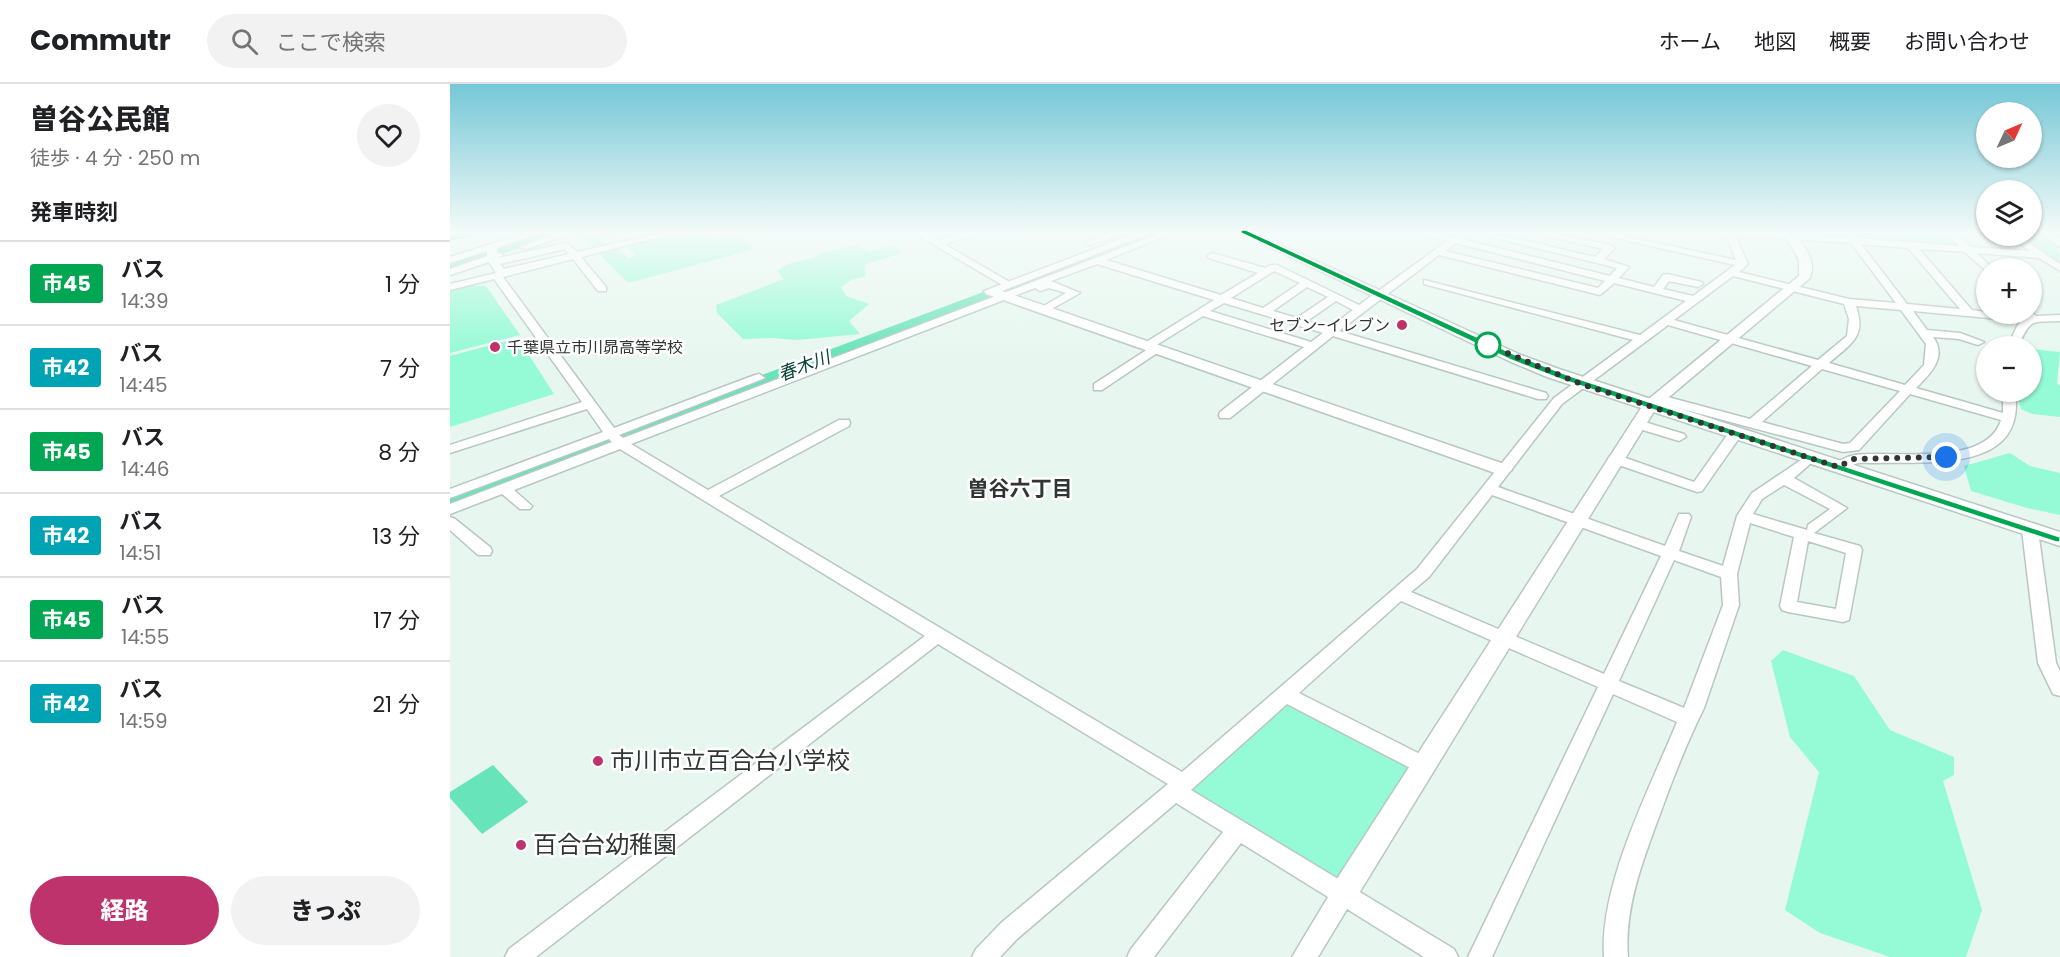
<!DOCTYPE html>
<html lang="ja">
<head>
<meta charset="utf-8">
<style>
	:root { --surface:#fff; --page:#f2f2f2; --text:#202124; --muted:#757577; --line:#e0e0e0; --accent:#be336b }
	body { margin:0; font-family:Poppins,"Noto Sans JP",sans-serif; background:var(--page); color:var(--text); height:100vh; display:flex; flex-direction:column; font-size:22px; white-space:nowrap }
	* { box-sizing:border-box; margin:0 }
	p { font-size:20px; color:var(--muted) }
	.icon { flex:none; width:33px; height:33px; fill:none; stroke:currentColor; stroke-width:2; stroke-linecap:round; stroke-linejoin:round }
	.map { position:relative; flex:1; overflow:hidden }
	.sheet { display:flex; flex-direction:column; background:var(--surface); width:450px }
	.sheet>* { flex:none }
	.badge { padding:0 12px; border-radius:4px; font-size:21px; line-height:39px }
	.needle { width:39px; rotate:46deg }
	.fabs { position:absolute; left:1526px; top:18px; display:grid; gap:12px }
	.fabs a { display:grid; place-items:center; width:66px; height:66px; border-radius:50%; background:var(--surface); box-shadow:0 2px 4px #0004; font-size:30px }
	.you { position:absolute; width:30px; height:30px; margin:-15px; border:4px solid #fff; border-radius:50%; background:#1a73e8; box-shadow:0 0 0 9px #1a73e833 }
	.map>.badge { position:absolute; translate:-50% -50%; box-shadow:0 0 0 3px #fff }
	h2 { padding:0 30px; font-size:22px; line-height:54px }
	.round { display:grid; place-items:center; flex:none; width:63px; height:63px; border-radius:32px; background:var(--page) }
	.head { display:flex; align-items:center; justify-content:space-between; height:102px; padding:0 30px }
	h1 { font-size:28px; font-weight:800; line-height:45px }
	.action { display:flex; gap:12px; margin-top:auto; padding:12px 30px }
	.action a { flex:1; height:69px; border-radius:36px; background:var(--accent); color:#fff; font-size:24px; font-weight:800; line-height:69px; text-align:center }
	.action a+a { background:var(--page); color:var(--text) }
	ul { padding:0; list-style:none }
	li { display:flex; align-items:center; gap:18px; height:84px; padding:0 30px; border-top:2px solid var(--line) }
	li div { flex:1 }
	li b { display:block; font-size:22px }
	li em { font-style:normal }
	li .badge { min-width:66px; font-weight:700; text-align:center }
	header { display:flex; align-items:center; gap:36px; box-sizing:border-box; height:84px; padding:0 30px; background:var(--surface); border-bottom:2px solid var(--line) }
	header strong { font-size:28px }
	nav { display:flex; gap:33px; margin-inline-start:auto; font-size:21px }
	.search { width:420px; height:54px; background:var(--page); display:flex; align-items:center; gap:15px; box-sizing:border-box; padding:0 21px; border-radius:33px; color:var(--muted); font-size:22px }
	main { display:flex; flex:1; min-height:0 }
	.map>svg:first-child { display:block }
	.green { fill:#95fad6 }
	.water { fill:#68e4bb }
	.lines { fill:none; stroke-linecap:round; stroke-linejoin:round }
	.river { fill:#68e4bb; fill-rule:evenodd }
	.minor-casing { stroke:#b8c7c1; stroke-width:3 }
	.tertiary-casing { stroke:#b8c7c1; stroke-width:3 }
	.secondary-casing { stroke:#b8c7c1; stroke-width:3 }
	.trunk-casing { stroke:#49a286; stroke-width:3 }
	.minor { fill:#fff; fill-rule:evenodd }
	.tertiary { fill:#fff; fill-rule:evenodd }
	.secondary { fill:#fff; fill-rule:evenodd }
	.trunk { fill:#78e3c2; fill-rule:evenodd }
	.line { fill:#00a651; stroke:#fff; stroke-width:1.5 }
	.walk { stroke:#303633; stroke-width:6; stroke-dasharray:0 10.8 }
	.poi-dot { fill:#be336b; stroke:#fff; stroke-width:2 }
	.stop-dot { fill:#fff; stroke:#00a651; stroke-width:3 }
	.labels { text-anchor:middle; stroke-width:5; stroke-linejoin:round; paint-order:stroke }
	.far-poi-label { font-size:16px; fill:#303633; stroke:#fff; text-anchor:end }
	.far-water-label { font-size:18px; font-style:italic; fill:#0a4333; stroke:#fff }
	.neighbourhood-label { font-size:21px; font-weight:bold; fill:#303633; stroke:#fff }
	.near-poi-label { font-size:24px; fill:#303633; stroke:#fff; text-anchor:start }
</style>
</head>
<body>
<header>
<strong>Commutr</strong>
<div class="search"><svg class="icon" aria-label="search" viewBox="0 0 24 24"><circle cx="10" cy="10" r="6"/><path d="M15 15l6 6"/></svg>ここで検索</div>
<nav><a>ホーム</a><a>地図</a><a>概要</a><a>お問い合わせ</a></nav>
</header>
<main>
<section class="sheet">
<div class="head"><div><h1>曽谷公民館</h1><p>徒歩 · 4 分 · 250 m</p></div><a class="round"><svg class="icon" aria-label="heart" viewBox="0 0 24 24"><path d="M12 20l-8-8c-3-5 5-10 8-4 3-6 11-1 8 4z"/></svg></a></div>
<h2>発車時刻</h2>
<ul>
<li><span class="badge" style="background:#00a651;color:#fff">市45</span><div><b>バス</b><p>14:39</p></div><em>1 分</em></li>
<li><span class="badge" style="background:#00a3b4;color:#fff">市42</span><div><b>バス</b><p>14:45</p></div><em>7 分</em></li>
<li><span class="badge" style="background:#00a651;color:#fff">市45</span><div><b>バス</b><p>14:46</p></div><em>8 分</em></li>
<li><span class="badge" style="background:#00a3b4;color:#fff">市42</span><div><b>バス</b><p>14:51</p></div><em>13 分</em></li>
<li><span class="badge" style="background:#00a651;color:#fff">市45</span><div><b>バス</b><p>14:55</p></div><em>17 分</em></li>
<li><span class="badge" style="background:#00a3b4;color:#fff">市42</span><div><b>バス</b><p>14:59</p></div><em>21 分</em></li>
</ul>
<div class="action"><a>経路</a><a>きっぷ</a></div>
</section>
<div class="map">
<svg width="1610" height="873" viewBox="0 0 1610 873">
	<rect width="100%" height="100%" fill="#e7f7f0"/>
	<g class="green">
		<path d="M126,148H179L151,154L157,161L144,165Z"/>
		<path d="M231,148L234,150L254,148L265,156L287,151L305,165L178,199L147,168L167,164L178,174L186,172L176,162L180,160Z"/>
		<path d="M1402,148H1494L1510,163L1409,156Z"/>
		<path d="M1581,148C1605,148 1610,161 1610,182L1568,152H1581Z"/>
		<path d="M408,160L419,168L443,161L452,169L414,181L416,192L401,196L391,203L396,212L419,220L399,237L410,250L347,256L321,254L293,255L267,229L266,221L334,195L327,187L338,180L363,174L371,169Z"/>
		<path d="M21,202H36L70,251L0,269V207Z"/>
		<path d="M68,254L104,310L0,343V272Z"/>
		<path d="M1581,265L1610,268L1607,299L1610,302V333L1582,330L1571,325L1566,308H1581Z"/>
		<path d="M1560,369L1580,382L1610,389V431L1577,424L1521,407L1514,382Z"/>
		<path d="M1333,566L1404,592L1440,646L1504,673V691L1493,697L1532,826L1516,873H1440L1370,849L1335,826L1369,688L1340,653L1321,577Z"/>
		<path d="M834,610L973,681L893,810L725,707Z"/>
	</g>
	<path class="water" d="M43,681L78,718L32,750L0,714V708Z"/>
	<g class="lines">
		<g class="river">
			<path d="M88,148H111L109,151L0,187V176Z"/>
			<path d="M693,148H715L713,151L0,425V408Z"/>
		</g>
		<defs>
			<g id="minor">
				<path d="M79,148H92L47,164V168L53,171L48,174L117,159L127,168L215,148H230L131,173L156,203V207H148L123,175L53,193L164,344L305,291L309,290L315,294L169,351L173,354L706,151L704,148H714L718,151L656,176L771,211L808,189L759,174L757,172L762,169L815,184L821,181H827L909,221L997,157L971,150L970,148H983L1003,153L1010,148H1019L1012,155L1160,192L1167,184L1022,148H1037L1145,173L1153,165L1080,148H1096L1160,161L1165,164L1154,175L1179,183L1169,194L1204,203L1213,191L1217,190L1252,198L1253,200L1248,203L1219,197L1213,205L1243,212L1285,181L1139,148H1155L1286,176L1275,148H1315L1397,154L1393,148H1401L1407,154L1509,162L1495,148H1505L1521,163L1580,167L1559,152H1569L1610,180V187L1589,174L1527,169L1542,184H1536V187L1515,168L1469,165L1522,226L1536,228V230L1576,231L1581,228L1586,232L1610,231V237C1580,238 1581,235 1568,262H1558L1567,242L1571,237L1463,227L1477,246L1510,249L1534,258L1528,261L1509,255L1483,253C1498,273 1480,290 1466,304L1553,329V308H1565C1577,390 1476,377 1423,379C1417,379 1410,378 1405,380C1397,383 1392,388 1383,386L1381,383L1383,380C1390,377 1397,372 1405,371C1444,366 1537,384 1551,336L1460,310L1409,366L1393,368L1206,318L1204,315L1206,312L1210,311L1300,335L1362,282L1218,241L1112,320L1048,403L1215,462L1229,430H1239L1241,433L1229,467L1273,482L1287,432L1302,409L1360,370L1367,374L1344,394L1397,424L1364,449L1410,462L1412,466L1399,536L1393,538L1338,528L1332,526L1330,522L1344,453L1300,439L1287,490L1289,521L1254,624C1237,658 1223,694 1210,730C1193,776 1174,824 1178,873H1154C1149,801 1200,704 1227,638L1163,610L1042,873H1018L1148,603L951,517L849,609L980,675L983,681L980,687L973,689L966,687L837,620L741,706L1004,865L1008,873H974L897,825L868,873H842L878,813L791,759L704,873H677L681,865L773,748L726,719L567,855L550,873H522L526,865L551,839L718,700L488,560L86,873H55L59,865L475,552L170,365L64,406L82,422L80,425H70L52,410L0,430V420L162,358L159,355L0,414V405L153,348L137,325L0,369V361L132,318L44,195L0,206V200L46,189L39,178L0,191V185L37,172V167L0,179V173ZM1285,151L1401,159L1446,219L1399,215L1289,188L1298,180ZM1006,159L1155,197L1148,204L995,167ZM1411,160L1458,164L1510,225L1457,220ZM115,165L119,170L54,185L50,180ZM989,171L1150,211L1164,199L1236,217L1190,251L974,196V200L1183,256L1104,314L967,485L732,688L269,412L399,342L400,339L399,336H389L258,406L181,360L585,204L590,207L599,204L616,209L587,226L588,228H596L630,209L601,197L647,180L764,216L693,260V264L698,265L644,300V306H652L710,267V263L705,262L753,232L854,263L770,328L769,331L770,334H780L883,252L1088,315H1096L1098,312L1096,309L889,247ZM824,187L850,199L813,224L781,214ZM1283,192L1394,220L1399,235L1397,252L1368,276L1224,236ZM857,203L878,213L847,234L823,227ZM886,217L903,226L879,244L857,237ZM774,219L873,249L861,258L760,227ZM1406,222L1451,226L1476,260L1474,281L1455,301L1379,279C1400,260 1417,254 1406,222ZM1372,285L1450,307L1400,359L1393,360L1312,338ZM1334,401L1380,425L1358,441L1357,446L1303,430L1312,415ZM1042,411L1211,472L1154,590L961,508L979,493ZM1358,457L1396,469L1386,525L1347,518ZM1224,476L1271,493L1273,521L1234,624L1169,597Z"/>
				<path d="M112,148H125L77,165L69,163Z"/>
				<path d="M462,148H473L487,156L517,148H529L528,150L494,160L563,200L554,202Z"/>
				<path d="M1588,148H1599L1610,153V163Z"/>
				<path d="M659,149L664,152L662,154L640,161L635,158Z"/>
				<path d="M1188,336L1234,350L1236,353L1229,357L1183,343L1181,340L1183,337Z"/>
				<path d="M1285,346L1292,350L1252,407L1247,408L1160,378L1158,375L1160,372H1170L1244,398L1280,347Z"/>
				<path d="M0,433L5,435L40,463L42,467L40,471H28L0,446Z"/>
				<path d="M1580,441L1588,446L1606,579L1610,587V612L1603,610L1588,579L1572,446Z"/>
			</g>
			<g id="tertiary">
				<path d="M689,148H703L552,207L1060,382L1062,386L1054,391L1048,390L536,210L534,207Z"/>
				<path d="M1333,148H1343C1353,161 1367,176 1360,194L1206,324L903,819L893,823L883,819L879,810L883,801L1195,318L1349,192V176Z"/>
			</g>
			<path id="secondary" d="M788,148H803L1071,271L1109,285L1610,448V462L1097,293L1059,277Z"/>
			<path id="trunk" d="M0,148H22L20,151L0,155Z"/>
		</defs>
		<use href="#minor" class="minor-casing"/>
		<use href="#tertiary" class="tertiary-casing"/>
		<use href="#secondary" class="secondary-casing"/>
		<use href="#trunk" class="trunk-casing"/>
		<use href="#minor" class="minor"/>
		<use href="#tertiary" class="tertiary"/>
		<use href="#secondary" class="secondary"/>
		<use href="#trunk" class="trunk"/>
	</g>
	<linearGradient id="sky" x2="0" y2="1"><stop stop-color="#75c7d6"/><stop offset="0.55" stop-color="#f4fbf8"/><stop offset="1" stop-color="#f4fbf8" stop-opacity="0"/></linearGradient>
	<rect width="1610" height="270" fill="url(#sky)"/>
	<path class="line" d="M791,146H796L1068,272L1120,292L1610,453V458H1606L1113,296L1061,276L791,149Z"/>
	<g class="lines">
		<path class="walk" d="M1038,261L1131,300L1388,383L1404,375L1496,373"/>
	</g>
	<g class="poi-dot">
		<circle cx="952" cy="241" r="6"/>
		<circle cx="45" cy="263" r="6"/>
		<circle cx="148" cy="677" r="6"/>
		<circle cx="71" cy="761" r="6"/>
	</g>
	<circle class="stop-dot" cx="1038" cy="261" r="12"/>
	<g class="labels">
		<g class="far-poi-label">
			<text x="940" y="247">セブン-イレブン</text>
			<text x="57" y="269" text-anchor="start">千葉県立市川昴高等学校</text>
		</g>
		<g class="far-water-label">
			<text transform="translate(354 282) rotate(-21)" y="6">春木川</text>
		</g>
		<g class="neighbourhood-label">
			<text x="570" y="412">曽谷六丁目</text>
		</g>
		<g class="near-poi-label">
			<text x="160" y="685">市川市立百合台小学校</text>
			<text x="83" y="769">百合台幼稚園</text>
		</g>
	</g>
</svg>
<div class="fabs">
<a><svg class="needle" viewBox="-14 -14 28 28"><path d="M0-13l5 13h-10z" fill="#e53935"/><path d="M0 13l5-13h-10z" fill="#757577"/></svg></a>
<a><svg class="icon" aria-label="layers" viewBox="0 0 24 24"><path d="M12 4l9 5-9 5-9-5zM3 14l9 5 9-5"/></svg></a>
<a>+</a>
<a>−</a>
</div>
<div class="you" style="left:1496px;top:373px"></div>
</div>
</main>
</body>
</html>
